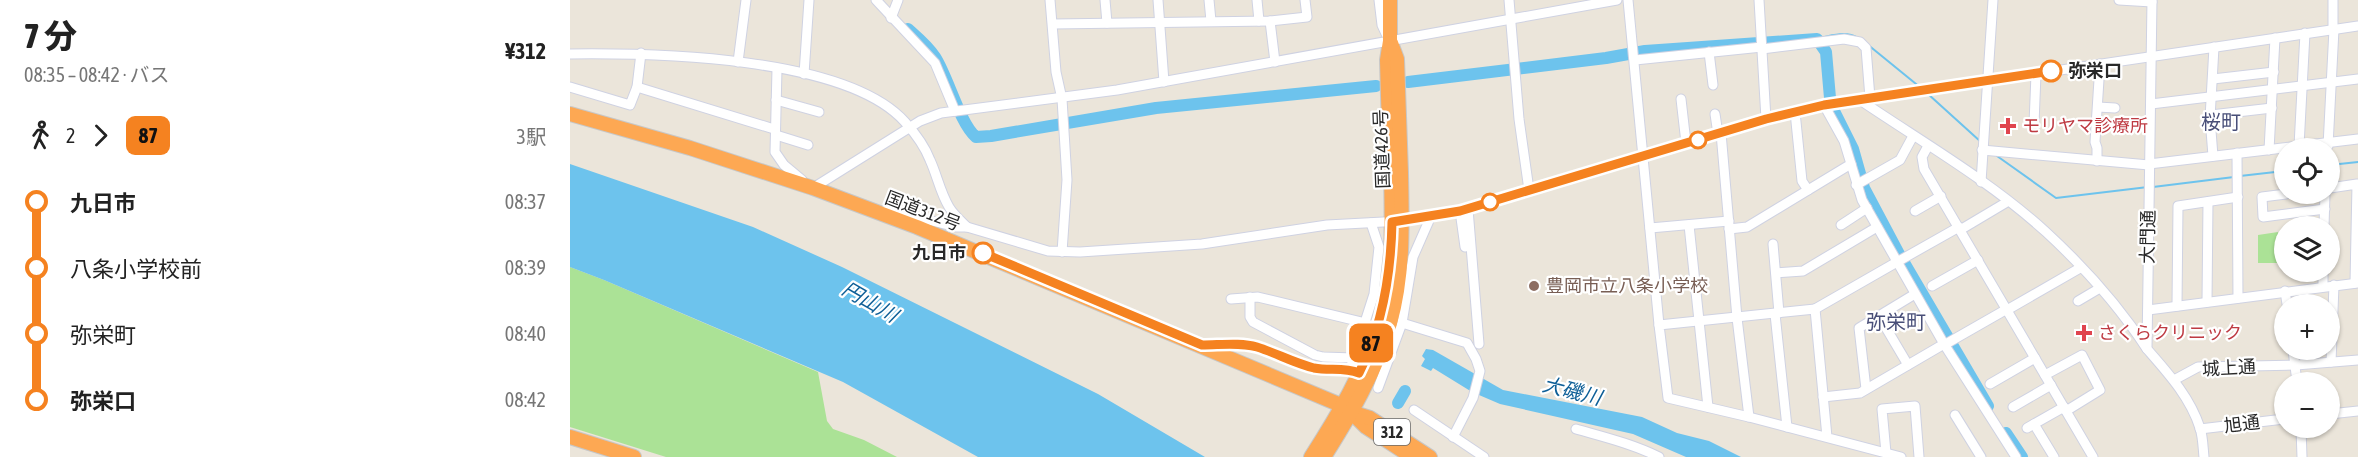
<!DOCTYPE html>
<html lang="ja">
<head>
<meta charset="utf-8">
<style>
	:root { --surface:#fff; --page:#f6f6f6; --text:#222; --muted:#767676 }
	body { margin:0; font-family:"Asap Condensed","Noto Sans JP",sans-serif; background:var(--page); color:var(--text); height:100vh; display:flex; flex-direction:column; font-size:22px; white-space:nowrap }
	* { box-sizing:border-box; margin:0 }
	p { font-size:20px; color:var(--muted) }
	.icon { flex:none; width:33px; height:33px; fill:none; stroke:currentColor; stroke-width:2; stroke-linecap:round; stroke-linejoin:round }
	.map { position:relative; flex:1; overflow:hidden }
	.panel { display:flex; flex-direction:column; background:var(--surface); width:570px }
	.panel>* { flex:none }
	.badge { padding:0 12px; border-radius:9px; font-size:21px; line-height:39px }
	.controls { position:absolute; left:1704px; top:138px; display:grid; gap:12px }
	.controls a { display:grid; place-items:center; width:66px; height:66px; border-radius:50%; background:var(--surface); box-shadow:0 2px 4px #0004; font-size:30px }
	.map>.badge { position:absolute; translate:-50% -50%; box-shadow:0 0 0 3px #fff }
	.legs { display:flex; align-items:center; gap:9px; height:66px; padding:0 24px; font-size:20px }
	.legs p { margin-inline-start:auto }
	.overview { display:flex; align-items:center; justify-content:space-between; height:102px; padding:0 24px }
	h1 { font-size:33px; font-weight:800; line-height:45px }
	ul { padding:0 24px; list-style:none }
	li { display:flex; align-items:center; gap:21px; height:66px; font-size:22px }
	li i { display:grid; place-items:center; width:9px; height:100%; margin:0 8px; background:currentColor }
	li i::after { content:''; width:15px; height:15px; margin:-8px; border:4px solid; border-radius:50%; background:var(--surface) }
	li p { margin-inline-start:auto }
	li:first-child i { background:linear-gradient(#0000 50%,currentColor 0) }
	li:last-child i { background:linear-gradient(currentColor 50%,#0000 0) }
	main { display:flex; flex:1; min-height:0 }
	.map>svg:first-child { display:block }
	.green { fill:#abe296 }
	.water { fill:#6dc3ed }
	.lines { fill:none; stroke-linecap:round; stroke-linejoin:round }
	.stream { stroke:#6dc3ed; stroke-width:2 }
	.river { stroke:#6dc3ed; stroke-width:12 }
	.minor-casing { stroke:#cfd2e2; stroke-width:11 }
	.highway-casing { stroke:#c7c7c7; stroke-width:16 }
	.minor { stroke:#fff; stroke-width:9 }
	.highway { stroke:#fda853; stroke-width:14 }
	.line-1-casing { stroke:#fff; stroke-width:14 }
	.line-1 { stroke:#f58220; stroke-width:9 }
	.stop-1-dot { fill:#fff; stroke:#f58220; stroke-width:3 }
	.health-dot { fill:#e0444e; stroke:#fff; stroke-width:2 }
	.education-dot { fill:#8d6e63; stroke:#fff; stroke-width:2 }
	.labels { text-anchor:middle; stroke-width:4.5; stroke-linejoin:round; paint-order:stroke }
	.shield { fill:#fff; stroke:#686868; stroke-width:1.5 }
	.shield-label { font-size:16px; font-weight:bold; fill:#282828 }
	.stop-label { font-size:18px; font-weight:bold; fill:#282828; stroke:#fff; text-anchor:start }
	.health-label { font-size:18px; fill:#be3a42; stroke:#fff; text-anchor:start }
	.street-label { font-size:18px; fill:#282828; stroke:#fff }
	.education-label { font-size:18px; fill:#785e54; stroke:#fff; text-anchor:start }
	.neighbourhood-label { font-size:20px; fill:#494f78; stroke:#fff }
	.water-label { font-size:20px; font-style:italic; fill:#0e5f97; stroke:#fff }
</style>
</head>
<body>
<main>
<section class="panel">
<div class="overview"><div><h1>7 分</h1><p>08:35 – 08:42 · バス</p></div><b>¥312</b></div>
<div class="legs"><svg class="icon" aria-label="walk" viewBox="0 0 24 24"><circle cx="13" cy="4" r="2"/><path d="M13 8l-2 6 4 7M11 14l-3 7M7 12l3-4h3l4 4"/></svg>2<svg class="icon" aria-label="forward" viewBox="0 0 24 24"><path d="M9 5l7 7-7 7"/></svg><b class="badge" style="background:#f58220;color:#111">87</b><p>3駅</p></div>
<ul>
<li><i style="color:#f58220"></i><b>九日市</b><p>08:37</p></li>
<li><i style="color:#f58220"></i><span>八条小学校前</span><p>08:39</p></li>
<li><i style="color:#f58220"></i><span>弥栄町</span><p>08:40</p></li>
<li><i style="color:#f58220"></i><b>弥栄口</b><p>08:42</p></li>
</ul>
</section>
<div class="map">
<svg width="1788" height="457" viewBox="0 0 1788 457">
	<rect width="100%" height="100%" fill="#ebe5da"/>
	<g class="green">
		<path d="M1708,232L1707,263H1688V235Z"/>
		<path d="M0,267L34,280L248,372L257,421L263,429L294,440L327,457H96L0,427Z"/>
	</g>
	<g class="water">
		<path d="M0,164L183,227L272,267L528,394L635,457H408L273,382L34,280L0,267Z"/>
		<path d="M856,349L863,350L933,390L1072,417L1107,433L1139,441L1171,457H1116L1063,434L930,404L902,392L863,368L861,371L851,366L855,359L852,356Z"/>
	</g>
	<g class="lines">
		<g class="stream">
			<path d="M1250,38C1262,35 1277,31 1288,38"/>
			<path d="M1297,44L1351,88"/>
			<path d="M1358,94L1411,142"/>
			<path d="M1427,156L1486,198L1578,187"/>
			<path d="M1760,165L1788,162"/>
			<path d="M1670,176L1714,171"/>
			<path d="M1583,187L1664,177"/>
		</g>
		<g class="river">
			<path d="M338,29C347,37 358,46 365,57C378,77 390,124 406,137L421,136L586,108L806,86"/>
			<path d="M838,82L1036,58L1075,51L1247,39L1256,52L1260,98L1264,111L1283,149L1294,188L1329,254L1418,406"/>
			<path d="M828,403L835,391"/>
			<path d="M1436,433L1452,457"/>
		</g>
		<defs>
			<g id="minor">
				<path d="M306,0L365,63L385,111"/>
				<path d="M480,0L486,72L492,99L497,180L492,252"/>
				<path d="M535,0L537,23"/>
				<path d="M588,0L594,82"/>
				<path d="M639,0L641,21"/>
				<path d="M687,0L689,21"/>
				<path d="M809,0L812,25L818,38"/>
				<path d="M939,0L949,119L959,190"/>
				<path d="M1058,0L1089,325"/>
				<path d="M1189,0L1196,119"/>
				<path d="M1549,0L1582,2"/>
				<path d="M1582,0L1577,349C1598,373 1620,397 1630,428C1633,437 1633,448 1634,457"/>
				<path d="M321,18L328,0"/>
				<path d="M700,21L705,62"/>
				<path d="M483,24L700,21L737,17L735,0"/>
				<path d="M1763,29V0"/>
				<path d="M1192,49L1274,39L1290,42L1296,48L1300,98"/>
				<path d="M1139,52L1143,85"/>
				<path d="M0,54C84,53 276,56 335,122C344,132 355,147 360,160C367,175 370,192 379,207C383,214 391,221 397,227"/>
				<path d="M1065,60L1192,47"/>
				<path d="M168,62L176,0"/>
				<path d="M207,69L205,152L214,165L232,180L233,185"/>
				<path d="M234,74L239,0"/>
				<path d="M1643,79L1704,72"/>
				<path d="M0,87L60,105L67,87L71,53"/>
				<path d="M67,87L204,129"/>
				<path d="M1111,99L1116,143"/>
				<path d="M206,100L249,112"/>
				<path d="M1290,100C1352,142 1420,181 1476,232C1514,267 1549,306 1577,349"/>
				<path d="M1581,104L1788,79"/>
				<path d="M1528,107L1545,108"/>
				<path d="M1225,112L1232,181L1238,190"/>
				<path d="M1145,114L1148,134"/>
				<path d="M1641,115L1702,108"/>
				<path d="M1464,124L1466,74"/>
				<path d="M1151,133L1167,318L1179,417"/>
				<path d="M206,135L238,145"/>
				<path d="M1358,146L1352,157L1354,169L1523,457"/>
				<path d="M1729,146L1735,33"/>
				<path d="M1758,146L1764,29"/>
				<path d="M1412,150L1579,165"/>
				<path d="M1699,150L1705,38"/>
				<path d="M1667,153L1668,298"/>
				<path d="M1643,156L1640,118L1644,47"/>
				<path d="M1527,161V148L1525,142L1530,64"/>
				<path d="M1281,164L1292,200L1374,344L1446,457"/>
				<path d="M1579,164L1788,139"/>
				<path d="M1411,182L1423,0"/>
				<path d="M1286,185L1330,160L1343,136"/>
				<path d="M243,188L350,121L371,113L547,90L1047,0"/>
				<path d="M1760,188L1787,184L1785,283"/>
				<path d="M1716,194L1692,197L1693,217L1755,209"/>
				<path d="M898,209L909,344"/>
				<path d="M314,211H322L386,227H397L478,251L510,252L632,244L757,225L832,221L890,211L1196,119L1254,105L1788,26"/>
				<path d="M890,211L895,247"/>
				<path d="M1345,211L1371,196"/>
				<path d="M1119,225L1138,407"/>
				<path d="M1271,225L1297,208"/>
				<path d="M1754,226L1755,194"/>
				<path d="M1080,228L1159,221"/>
				<path d="M1159,229L1177,227L1281,164L1274,141L1254,105"/>
				<path d="M1390,230L1437,202"/>
				<path d="M1203,244L1209,313"/>
				<path d="M1327,262L1389,227"/>
				<path d="M1206,273L1233,271L1307,227"/>
				<path d="M1362,286L1408,260"/>
				<path d="M1753,286V272"/>
				<path d="M1715,291L1717,304"/>
				<path d="M680,297V317L683,322L745,355L753,357L784,358"/>
				<path d="M661,299L688,297L796,323"/>
				<path d="M1508,301L1530,288"/>
				<path d="M1637,302L1638,202"/>
				<path d="M1607,306L1608,206L1668,197"/>
				<path d="M1245,309L1327,262"/>
				<path d="M1437,310L1510,268"/>
				<path d="M1578,310L1788,283"/>
				<path d="M1205,314L1217,427"/>
				<path d="M1309,316L1338,365"/>
				<path d="M832,323L897,343L906,359L910,371L903,398L883,437"/>
				<path d="M635,345L671,344L686,346L720,361L745,368L780,369L804,294L809,247L801,223"/>
				<path d="M1374,345L1437,309"/>
				<path d="M1723,350L1727,382"/>
				<path d="M1761,362L1764,285"/>
				<path d="M1475,375L1512,355L1530,390L1496,411"/>
				<path d="M1604,380L1628,367L1726,365L1788,360"/>
				<path d="M1420,384L1465,358"/>
				<path d="M808,388L832,323L843,257L861,216"/>
				<path d="M1296,389L1289,328L1345,294"/>
				<path d="M1253,397L1290,393L1374,344"/>
				<path d="M1443,407L1481,385"/>
				<path d="M844,410L914,457"/>
				<path d="M1760,414L1788,411"/>
				<path d="M1385,415L1411,457"/>
				<path d="M1464,424L1484,457"/>
				<path d="M1457,428L1494,407"/>
				<path d="M1731,428L1732,457"/>
				<path d="M1006,429C1034,437 1063,444 1089,457"/>
				<path d="M1630,429L1714,419"/>
				<path d="M1257,437L1245,309L1089,325L1098,398L1179,417L1331,457"/>
				<path d="M1316,453L1312,409L1345,406L1349,457"/>
			</g>
			<g id="highway">
				<path d="M0,114L120,148L243,188L347,227L773,406L782,413L796,427L842,457"/>
				<path d="M784,413L800,418L860,457"/>
				<path d="M0,437L64,457"/>
				<path d="M741,457C768,415 794,371 809,323C824,274 822,224 821,174C819,136 818,98 817,60L820,41V0"/>
				<path d="M754,457C781,414 806,372 820,323C834,274 832,223 831,173C830,135 828,97 827,59L821,43"/>
			</g>
		</defs>
		<use href="#minor" class="minor-casing"/>
		<use href="#highway" class="highway-casing"/>
		<use href="#minor" class="minor"/>
		<use href="#highway" class="highway"/>
	</g>
	<g class="lines">
		<defs>
			<path id="line-1" d="M413,253L632,345C650,345 670,342 687,347C706,353 724,363 744,368C759,371 774,367 789,373C813,325 821,274 822,222L890,211L1196,119L1254,105L1481,71"/>
		</defs>
		<use href="#line-1" class="line-1-casing"/>
		<use href="#line-1" class="line-1"/>
	</g>
	<g class="stop-1-dot">
		<circle cx="1481" cy="71" r="10"/>
		<circle cx="1128" cy="140" r="8"/>
		<circle cx="920" cy="202" r="8"/>
		<circle cx="413" cy="253" r="10"/>
	</g>
	<g class="health-dot">
		<path d="M1435 117h6v6h6v6h-6v6h-6v-6h-6v-6h6z"/>
		<path d="M1511 324h6v6h6v6h-6v6h-6v-6h-6v-6h6z"/>
	</g>
	<circle class="education-dot" cx="964" cy="286" r="6"/>
	<g class="labels">
		<rect class="shield" x="804" y="419" width="36" height="26" rx="4.5"/>
		<g class="shield-label">
			<text x="822" y="438">312</text>
		</g>
		<g class="stop-label">
			<text x="1498" y="77">弥栄口</text>
			<text x="396" y="259" text-anchor="end">九日市</text>
		</g>
		<g class="health-label">
			<text x="1452" y="132">モリヤマ診療所</text>
			<text x="1528" y="339">さくらクリニック</text>
		</g>
		<g class="street-label">
			<text transform="translate(812 149) rotate(-92)" y="6">国道426号</text>
			<text transform="translate(353 211) rotate(21)" y="6">国道312号</text>
			<text transform="translate(1578 237) rotate(-89)" y="6">大門通</text>
			<text transform="translate(1659 368) rotate(-3)" y="6">城上通</text>
			<text transform="translate(1672 424) rotate(-7)" y="6">旭通</text>
		</g>
		<g class="education-label">
			<text x="976" y="292">豊岡市立八条小学校</text>
		</g>
		<g class="neighbourhood-label">
			<text x="1651" y="129">桜町</text>
			<text x="1326" y="329">弥栄町</text>
		</g>
		<g class="water-label">
			<text transform="translate(300 302) rotate(30)" y="7">円山川</text>
			<text transform="translate(1002 391) rotate(14)" y="7">大磯川</text>
		</g>
	</g>
</svg>
<div class="controls">
<a><svg class="icon" aria-label="locate" viewBox="0 0 24 24"><circle cx="12" cy="12" r="6"/><path d="M12 2v4M12 18v4M2 12h4M18 12h4"/></svg></a>
<a><svg class="icon" aria-label="layers" viewBox="0 0 24 24"><path d="M12 4l9 5-9 5-9-5zM3 14l9 5 9-5"/></svg></a>
<a>+</a>
<a>−</a>
</div>
<b class="badge" style="left:801px;top:343px;background:#f58220;color:#111">87</b>
</div>
</main>
</body>
</html>
